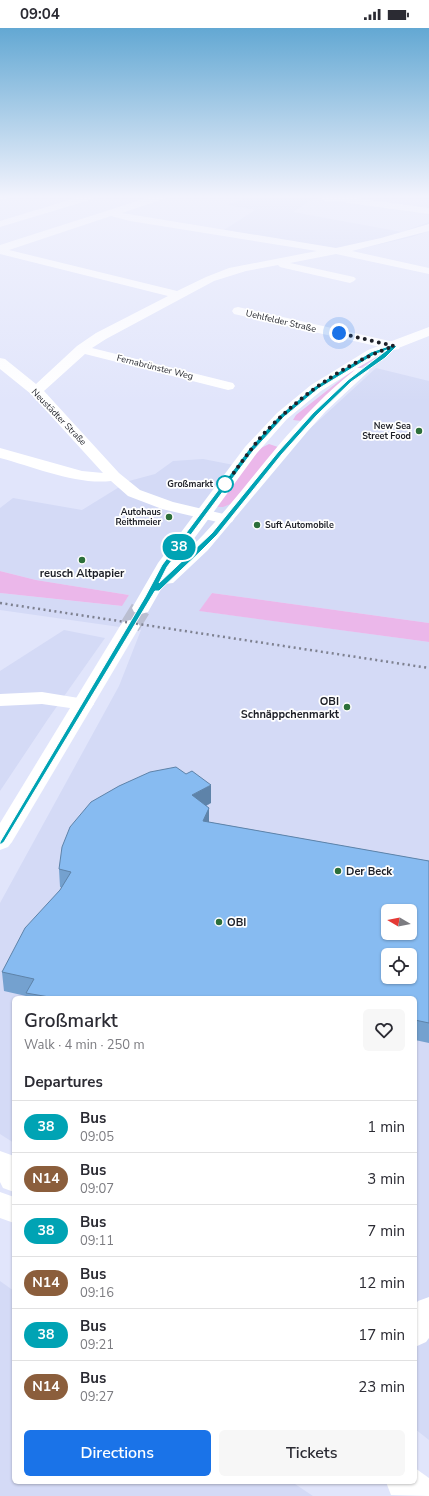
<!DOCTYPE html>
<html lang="en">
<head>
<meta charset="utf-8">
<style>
	:root { --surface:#fff; --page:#f7f7f7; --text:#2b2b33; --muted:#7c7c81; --line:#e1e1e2; --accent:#1a73e8 }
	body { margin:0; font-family:"Nunito Sans",sans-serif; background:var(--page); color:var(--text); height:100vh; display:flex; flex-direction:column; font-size:15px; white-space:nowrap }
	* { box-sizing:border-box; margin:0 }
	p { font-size:13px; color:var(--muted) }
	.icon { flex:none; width:22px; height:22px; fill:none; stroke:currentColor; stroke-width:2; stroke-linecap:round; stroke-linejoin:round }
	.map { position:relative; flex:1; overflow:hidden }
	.details { position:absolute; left:12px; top:968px; width:405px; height:488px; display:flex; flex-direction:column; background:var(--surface); border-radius:6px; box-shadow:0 1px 3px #0004 }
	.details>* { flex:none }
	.badge { padding:0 8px; border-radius:13px; font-size:14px; line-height:26px }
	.needle { width:26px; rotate:280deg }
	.tools { position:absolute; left:381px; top:876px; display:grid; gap:8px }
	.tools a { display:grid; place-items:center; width:36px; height:36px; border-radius:6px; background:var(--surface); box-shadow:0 1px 3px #0004; font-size:20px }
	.you { position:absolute; width:20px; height:20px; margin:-10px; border:3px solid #fff; border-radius:50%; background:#1a73e8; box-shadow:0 0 0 6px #1a73e833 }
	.map>.badge { position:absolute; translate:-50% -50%; box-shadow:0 0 0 2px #fff }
	h2 { padding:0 12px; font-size:15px; line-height:36px }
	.round { display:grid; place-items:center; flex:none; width:42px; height:42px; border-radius:6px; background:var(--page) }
	.overview { display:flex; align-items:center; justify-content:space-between; height:68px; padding:0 12px }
	h1 { font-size:19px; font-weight:600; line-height:30px }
	.button { display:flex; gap:8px; margin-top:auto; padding:8px 12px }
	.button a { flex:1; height:46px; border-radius:6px; background:var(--accent); color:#fff; font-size:16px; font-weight:600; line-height:46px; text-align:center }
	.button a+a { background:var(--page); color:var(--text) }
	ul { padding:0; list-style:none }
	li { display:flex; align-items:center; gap:12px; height:52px; padding:0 12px; border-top:1px solid var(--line) }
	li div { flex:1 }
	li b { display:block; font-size:15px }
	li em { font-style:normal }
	li .badge { min-width:44px; font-weight:700; text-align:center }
	.status { display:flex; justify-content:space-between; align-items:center; height:28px; padding:0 20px; background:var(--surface); direction:ltr }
	.status svg { height:11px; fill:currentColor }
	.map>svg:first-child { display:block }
	.built { fill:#d4daf6; fill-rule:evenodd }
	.green { fill:#ebb7ea }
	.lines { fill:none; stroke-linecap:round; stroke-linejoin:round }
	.secondary-tunnel { stroke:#babed1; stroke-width:20; stroke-dasharray:20 10; stroke-linecap:butt }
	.minor { fill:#fff; fill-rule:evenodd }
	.secondary { fill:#fff; fill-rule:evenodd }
	.trunk { fill:#fff; fill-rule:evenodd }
	.rail { stroke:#7e8190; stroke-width:2.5; stroke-dasharray:2 3.5; stroke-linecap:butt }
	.wall { fill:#74a1cf }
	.shaded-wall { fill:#5e83a9 }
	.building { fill:#87bbf1; stroke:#5e83a9; fill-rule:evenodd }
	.line { fill:#00a3b4; stroke:#fff; fill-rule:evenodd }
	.walk { stroke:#1e2028; stroke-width:4; stroke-dasharray:0 7.2 }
	.poi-dot { fill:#2c6f3a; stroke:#fff; stroke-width:1.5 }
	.stop-dot { fill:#fff; stroke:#00a3b4; stroke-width:2 }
	.labels { text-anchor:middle; stroke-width:3.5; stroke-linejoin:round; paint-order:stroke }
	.far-street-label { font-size:9px; fill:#1e2028; stroke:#fff }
	.far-poi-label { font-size:9px; font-weight:bold; fill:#1e2028; stroke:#fff; text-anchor:end }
	.far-stop-label { font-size:9px; font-weight:bold; fill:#1e2028; stroke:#fff; text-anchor:end }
	.poi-label { font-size:11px; font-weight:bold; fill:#1e2028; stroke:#fff; text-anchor:start }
</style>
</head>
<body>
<div class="status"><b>09:04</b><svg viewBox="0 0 49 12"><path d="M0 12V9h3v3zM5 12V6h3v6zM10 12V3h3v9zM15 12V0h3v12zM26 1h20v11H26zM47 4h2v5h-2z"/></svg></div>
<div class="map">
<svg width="429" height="1468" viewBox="0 0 429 1468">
	<rect width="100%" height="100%" fill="#e1e5fb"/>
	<g class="built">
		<path d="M248,169H316L293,184L402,204L429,194V203L412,209L350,223L224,202L255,182L227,177Z"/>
		<path d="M376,340L429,353V595L212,565L200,583L429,614V1412L415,1401V970H14V1115L0,1106V875L119,658L141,602L0,582V565L121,578L129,567L36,552L0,543V480L13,470L82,482L129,453L155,446L173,433L203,431L260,442L277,421L314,397ZM388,883H410V905H388ZM388,927H410V949H388Z"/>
		<path d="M64,602L105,610L48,691L0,763V643Z"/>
		<path d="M0,1253L14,1263V1454H292L313,1468H0Z"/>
	</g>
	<g class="green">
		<path d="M380,327L349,348L302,393L293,392L296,387L362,335Z"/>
		<path d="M269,416L278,419L233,475L223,479H216L257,422Z"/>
		<path d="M0,543L36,552L129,567L122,578L0,565Z"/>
		<path d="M212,565L429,595V614L199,583Z"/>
	</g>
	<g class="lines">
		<path class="secondary-tunnel" d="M130,598L141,580"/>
		<g class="minor">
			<path d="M79,169H94L93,171L0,199V193Z"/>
			<path d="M150,169H165L164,171L122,185L336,220L381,210L429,196V203L352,223L429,240V246L336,226L290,235L354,249L356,251L354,253L350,255L284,240L280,239L278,237L246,243L214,253L106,311L92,320L233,355L235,358L233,361L228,362L85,326L44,363L119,445L140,462L173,474L232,488L234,491L232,494L226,496L162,481L128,468L111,453C76,457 34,439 0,430V420L82,443L103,445L31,366L0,341V330L5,331L36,356L77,318L96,305L168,268L0,226V217ZM111,188L130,193L317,223L229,240L206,249L177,263L9,222Z"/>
			<path d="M323,169H348L429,180V186L334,173L326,174L321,171Z"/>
			<path d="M238,279L394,314L399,315L400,318L399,321L394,322L234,286L232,283L234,280Z"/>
			<path d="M42,664L91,672L94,676L91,680L84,682L42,676L0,678V666Z"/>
			<path d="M429,1269V1310L426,1314L415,1319V1277L418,1273Z"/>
		</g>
		<g class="secondary">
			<path d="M429,299V308L378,328L357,340H367L369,343L326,383L307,404L208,522L173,555L164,556L148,584L141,586L134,584L132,580L158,535L245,419L277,385L311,357L368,322ZM356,341C327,364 302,390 278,418C246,456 216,497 179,531L257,425L287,391L321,363Z"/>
			<path d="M130,592L137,594L140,598L12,814L8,819L0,822V795L120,598L123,594Z"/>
			<path d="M0,1123L14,1128V1164L3,1160L0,1154Z"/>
			<path d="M0,1164L14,1169V1195L0,1190Z"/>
			<path d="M415,1440L429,1450V1468L391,1467L386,1454H415Z"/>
		</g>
		<path class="trunk" d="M0,169H7L6,171L0,172Z"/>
		<path class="rail" d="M0,575L429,640"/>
	</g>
	<path class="wall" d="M211,775L206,778L209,780V794L429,833V1015L415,1012V970H26V968L4,963L2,944L62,860L60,859L59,841Z"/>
	<g class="shaded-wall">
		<path d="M211,757V775L192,785V767Z"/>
		<path d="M209,780V798L203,793Z"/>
	</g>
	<path class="building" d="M176,739L186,746L192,743L211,757L192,767L209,780L203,793L429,833V995L415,992V970H55L26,965L34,951L2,944L25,900L60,862L71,844L59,841L62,819L70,799L91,774L119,758L150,744ZM388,883H410V905H388ZM388,927H410V949H388Z"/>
	<linearGradient id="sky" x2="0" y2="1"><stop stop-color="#63a8d3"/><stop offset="0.45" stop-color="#f2f3fd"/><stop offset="1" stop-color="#f2f3fd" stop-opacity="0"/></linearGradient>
	<rect width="429" height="374" fill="url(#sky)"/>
	<path class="line" d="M392,317L397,318L385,330L351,354L317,387L282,426L217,507L201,523L159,563H155L4,814L0,817V814L145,569L162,537L249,421L280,387L314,359L371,324ZM387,322L348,352L313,385L278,424L212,505L159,555L167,539L253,423L284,389L318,361L374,327Z"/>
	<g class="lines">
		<path class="walk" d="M225,456C237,441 248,425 260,410C296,370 343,336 394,318L339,305"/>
	</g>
	<g class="poi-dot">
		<circle cx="419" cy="403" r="4"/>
		<circle cx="169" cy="489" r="4"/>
		<circle cx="257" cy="497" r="4"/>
		<circle cx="82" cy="532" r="4"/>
		<circle cx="347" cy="679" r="4"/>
		<circle cx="338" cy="843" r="4"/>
		<circle cx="219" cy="894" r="4"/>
	</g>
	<circle class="stop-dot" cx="225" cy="456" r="8"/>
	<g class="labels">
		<g class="far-street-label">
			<text transform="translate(281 293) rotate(13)" y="3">Uehlfelder Straße</text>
			<text transform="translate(155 339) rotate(14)" y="3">Fernabrünster Weg</text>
			<text transform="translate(59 389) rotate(46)" y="3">Neustädter Straße</text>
		</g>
		<g class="far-poi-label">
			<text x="411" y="401">New Sea<tspan x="411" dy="10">Street Food</tspan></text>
			<text x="161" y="487">Autohaus<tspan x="161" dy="10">Reithmeier</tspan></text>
			<text x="265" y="500" text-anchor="start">Suft Automobile</text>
		</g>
		<g class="far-stop-label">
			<text x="213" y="459">Großmarkt</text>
		</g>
		<g class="poi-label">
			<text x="82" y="549" text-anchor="middle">reusch Altpapier</text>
			<text x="339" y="677" text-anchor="end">OBI<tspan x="339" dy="13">Schnäppchenmarkt</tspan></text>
			<text x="346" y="847">Der Beck</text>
			<text x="227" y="898">OBI</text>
		</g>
	</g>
</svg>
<div class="tools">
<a><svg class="needle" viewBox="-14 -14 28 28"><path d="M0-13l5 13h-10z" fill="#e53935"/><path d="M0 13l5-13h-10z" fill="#7c7c81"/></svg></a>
<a><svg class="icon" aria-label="locate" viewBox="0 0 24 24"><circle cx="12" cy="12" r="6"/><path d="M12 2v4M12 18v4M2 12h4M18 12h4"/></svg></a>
</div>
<div class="you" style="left:339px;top:305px"></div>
<b class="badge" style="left:179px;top:519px;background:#00a3b4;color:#fff">38</b>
<section class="details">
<div class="overview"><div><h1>Großmarkt</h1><p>Walk · 4 min · 250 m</p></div><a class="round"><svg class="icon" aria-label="heart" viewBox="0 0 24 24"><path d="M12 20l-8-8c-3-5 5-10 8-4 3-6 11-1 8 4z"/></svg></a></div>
<h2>Departures</h2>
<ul>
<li><span class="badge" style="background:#00a3b4;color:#fff">38</span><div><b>Bus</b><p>09:05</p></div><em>1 min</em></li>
<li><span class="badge" style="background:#8b5e3c;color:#fff">N14</span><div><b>Bus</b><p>09:07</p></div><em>3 min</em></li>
<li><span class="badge" style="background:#00a3b4;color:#fff">38</span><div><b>Bus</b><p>09:11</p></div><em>7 min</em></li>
<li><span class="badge" style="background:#8b5e3c;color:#fff">N14</span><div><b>Bus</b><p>09:16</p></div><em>12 min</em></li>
<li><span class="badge" style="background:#00a3b4;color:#fff">38</span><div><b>Bus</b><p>09:21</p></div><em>17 min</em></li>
<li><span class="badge" style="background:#8b5e3c;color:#fff">N14</span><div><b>Bus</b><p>09:27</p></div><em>23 min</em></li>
</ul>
<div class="button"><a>Directions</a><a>Tickets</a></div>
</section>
</div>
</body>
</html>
